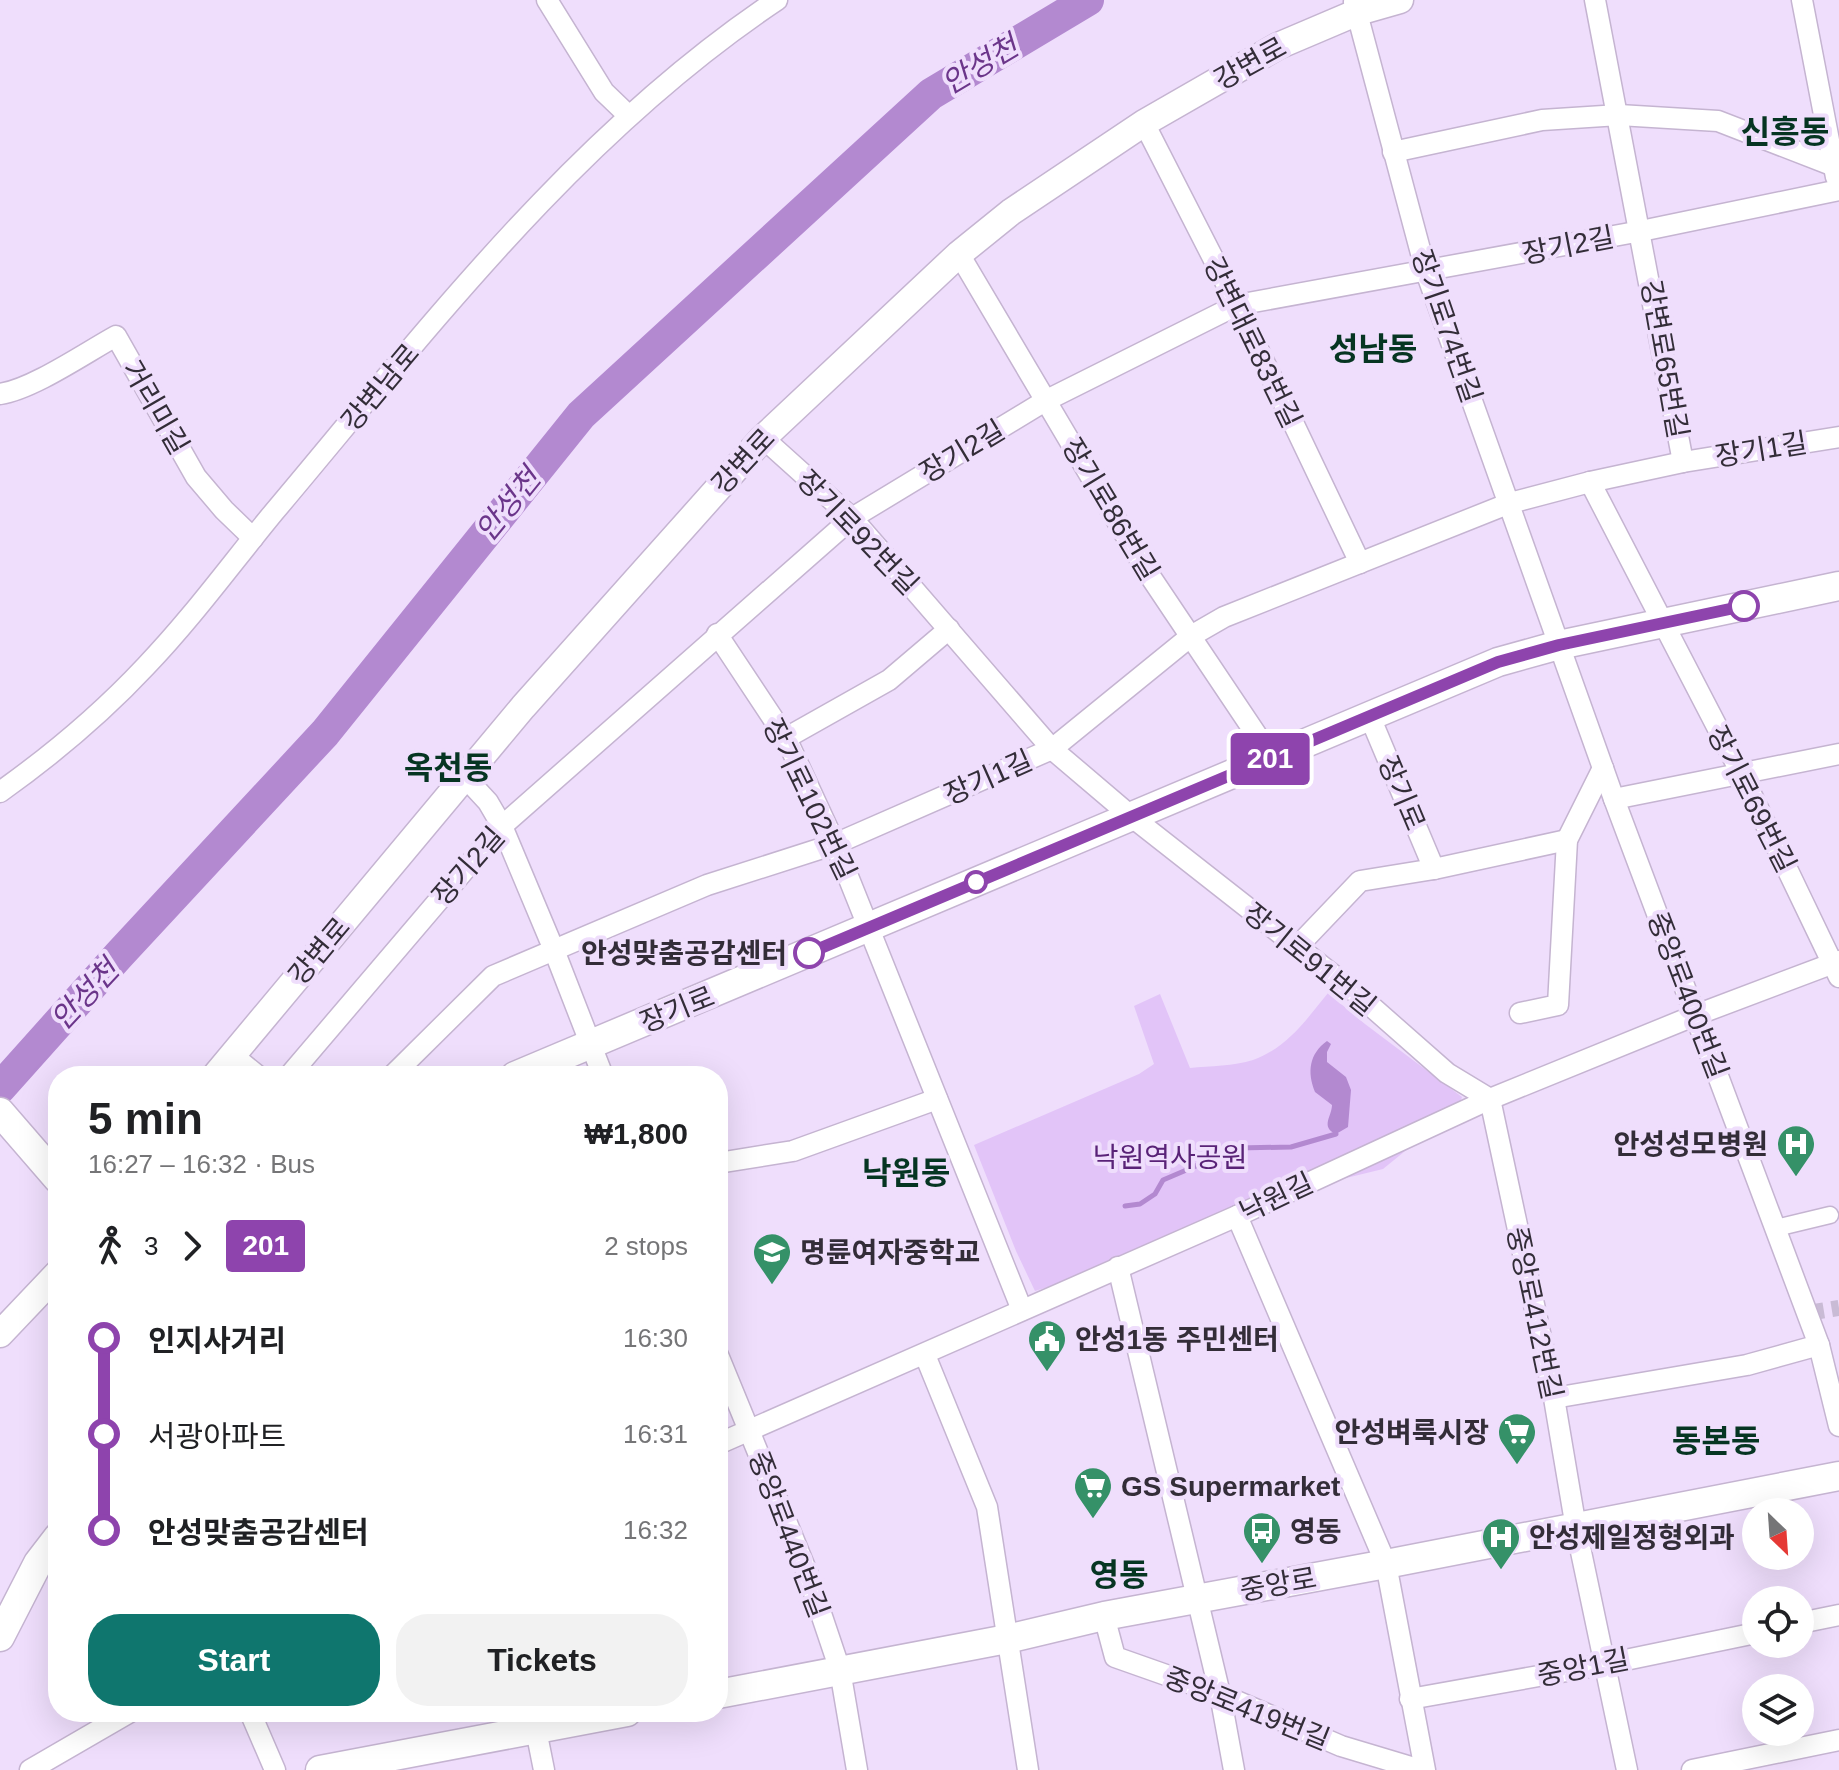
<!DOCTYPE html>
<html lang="en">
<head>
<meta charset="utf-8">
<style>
	:root { --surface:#fff; --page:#f2f2f2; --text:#202124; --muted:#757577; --accent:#0f766e }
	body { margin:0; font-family:Arial,"Noto Sans KR",sans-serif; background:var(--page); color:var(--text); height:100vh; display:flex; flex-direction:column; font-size:30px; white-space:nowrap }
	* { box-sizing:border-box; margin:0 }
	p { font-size:26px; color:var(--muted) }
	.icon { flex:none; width:44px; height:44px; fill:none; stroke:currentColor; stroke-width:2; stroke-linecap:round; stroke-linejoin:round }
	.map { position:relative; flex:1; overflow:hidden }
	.drawer { position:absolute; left:48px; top:1066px; width:680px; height:656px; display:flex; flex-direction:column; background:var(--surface); border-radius:32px; box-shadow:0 8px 32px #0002 }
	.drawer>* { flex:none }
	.badge { padding:0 16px; border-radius:6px; font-size:28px; line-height:52px }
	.needle { width:52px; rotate:155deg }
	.buttons { position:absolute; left:1742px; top:1498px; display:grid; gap:16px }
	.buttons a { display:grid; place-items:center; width:72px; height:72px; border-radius:50%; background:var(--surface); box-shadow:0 8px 32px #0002; font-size:40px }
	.map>.badge { position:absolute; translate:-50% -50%; box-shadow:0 0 0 4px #fff }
	.legs { display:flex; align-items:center; gap:12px; height:88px; padding:0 40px; font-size:26px }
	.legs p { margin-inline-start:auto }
	.head { display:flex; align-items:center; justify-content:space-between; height:136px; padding:0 40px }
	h1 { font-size:44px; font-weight:700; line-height:60px }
	.primary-button { display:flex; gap:16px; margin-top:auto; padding:16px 40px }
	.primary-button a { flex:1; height:92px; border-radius:32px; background:var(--accent); color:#fff; font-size:32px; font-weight:700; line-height:92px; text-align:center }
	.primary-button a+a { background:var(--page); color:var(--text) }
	ul { padding:0 40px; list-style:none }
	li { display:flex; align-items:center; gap:28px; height:96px; font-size:30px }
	li i { display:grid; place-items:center; width:12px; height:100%; margin:0 10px; background:currentColor }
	li i::after { content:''; width:20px; height:20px; margin:-10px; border:6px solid; border-radius:50%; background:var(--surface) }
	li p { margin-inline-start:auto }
	li:first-child i { background:linear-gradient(#0000 50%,currentColor 0) }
	li:last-child i { background:linear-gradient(currentColor 50%,#0000 0) }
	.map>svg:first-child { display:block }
	.green { fill:#e2c4f8 }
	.water { fill:#b389d0 }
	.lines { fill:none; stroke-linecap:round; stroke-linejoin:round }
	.stream { stroke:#b389d0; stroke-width:5 }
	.river { stroke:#b389d0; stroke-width:32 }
	.pedestrian-tunnel { stroke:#c9bbd5; stroke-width:16; stroke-dasharray:16 8; stroke-linecap:butt }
	.pedestrian-casing { stroke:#c5b4d1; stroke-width:19 }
	.minor-casing { stroke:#c5b4d1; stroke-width:23 }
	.tertiary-casing { stroke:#c5b4d1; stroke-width:29 }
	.secondary-casing { stroke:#c5b4d1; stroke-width:31 }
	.pedestrian { stroke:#fff; stroke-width:16 }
	.minor { stroke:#fff; stroke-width:20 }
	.tertiary { stroke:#fff; stroke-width:26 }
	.secondary { stroke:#fff; stroke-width:28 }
	.line-1-casing { stroke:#fff; stroke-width:18 }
	.line-1 { stroke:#8e44ad; stroke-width:12 }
	.stop-1-dot { fill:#fff; stroke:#8e44ad; stroke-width:4 }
	.labels { text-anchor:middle; stroke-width:8; stroke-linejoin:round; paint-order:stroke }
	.street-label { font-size:28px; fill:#332d38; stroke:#efdefc }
	.stop-label { font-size:28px; font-weight:bold; fill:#332d38; stroke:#efdefc; text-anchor:end }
	.poi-label { font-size:28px; font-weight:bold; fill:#332d38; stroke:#efdefc; text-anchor:start }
	.park-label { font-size:28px; fill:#592277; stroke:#efdefc }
	.water-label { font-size:30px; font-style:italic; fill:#6b358a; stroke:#efdefc }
	.quarter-label { font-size:32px; font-weight:bold; fill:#063522; stroke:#efdefc }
</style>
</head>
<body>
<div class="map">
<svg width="1839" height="1770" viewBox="0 0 1839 1770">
	<rect width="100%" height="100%" fill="#efdefc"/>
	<path class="green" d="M1328,993L1365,1024L1462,1097L1458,1108L1383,1169L1342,1179L1207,1237L1035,1291L1016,1251L974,1145L1139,1074L1154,1064L1134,1006L1160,994L1190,1068C1210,1066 1234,1066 1253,1060C1287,1048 1306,1020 1328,993Z"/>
	<path class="water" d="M1327,1041L1331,1044L1327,1052V1062L1346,1077L1351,1090L1348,1127L1336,1134C1320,1127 1332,1116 1332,1105L1315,1092C1307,1072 1309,1054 1327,1041Z"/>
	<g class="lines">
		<path class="stream" d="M1125,1206L1140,1204L1155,1194L1163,1180L1238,1148L1291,1147L1336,1134"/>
		<path class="river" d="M0,1088L119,955L325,733L581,415L931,94L1088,0"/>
		<path class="pedestrian-tunnel" d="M1808,1313L1839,1308"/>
		<defs>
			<path id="pedestrian" d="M1776,1228L1830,1215"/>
			<g id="minor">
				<path d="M547,0L604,92L629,116"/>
				<path d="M1595,0L1683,462"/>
				<path d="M1802,0L1836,177"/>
				<path d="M1354,2L1426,272L1614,799L1819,1345L1839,1426"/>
				<path d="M1144,123L1237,305L1360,563"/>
				<path d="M1393,152L1542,120L1619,115L1718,121L1834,166"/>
				<path d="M959,254L1146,570L1272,758"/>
				<path d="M0,394C33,389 85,353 116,336L196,477L224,510L253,538"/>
				<path d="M763,438L852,518L1052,749L1132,817L1355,992L1447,1073L1490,1099L1554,1398L1576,1528L1627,1770"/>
				<path d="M1590,482L1742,775L1839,977"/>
				<path d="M717,634L786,738L835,844L1022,1310"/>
				<path d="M1370,717L1434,869"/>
				<path d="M786,738L889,680L949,629"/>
				<path d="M464,776L488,802L502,826L554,950L603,1076"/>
				<path d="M0,792C52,755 102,713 146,666C192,618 232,563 274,512C428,329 576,134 777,0"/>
				<path d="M1614,799L1839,754"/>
				<path d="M1297,947L1360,881L1434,869L1567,840"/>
				<path d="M1520,1013L1558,1005L1567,840L1603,768"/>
				<path d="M231,1054L258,1076"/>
				<path d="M289,1076L502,826L852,518L1045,401L1237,305L1641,231L1839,190"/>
				<path d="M392,1076L493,976L707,885L835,844L1052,749L1191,636L1224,617L1510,503L1590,482L1683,462L1839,437"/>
				<path d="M718,1163L793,1151L937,1099"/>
				<path d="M1237,1216L1386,1564L1425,1770"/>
				<path d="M1118,1267L1220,1694L1234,1770"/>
				<path d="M718,1355L807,1572L840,1670L857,1770"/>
				<path d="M925,1355L987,1507L1028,1770"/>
				<path d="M1554,1398L1747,1365L1819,1345"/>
				<path d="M718,1444L1237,1216L1490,1099L1696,1015L1839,961"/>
				<path d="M1104,1616L1115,1657L1220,1694L1341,1746L1421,1770"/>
				<path d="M1800,1623L1839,1615"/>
				<path d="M1410,1699L1606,1664L1756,1633"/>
				<path d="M250,1712L275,1770"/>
				<path d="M528,1712L536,1730L544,1770"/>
				<path d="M30,1770L130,1712"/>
				<path d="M1692,1770L1839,1740"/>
			</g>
			<g id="tertiary">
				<path d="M215,1076L523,707L763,438L959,254L1011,212L1144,123L1278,46L1358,12L1400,0"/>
				<path d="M0,1334L58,1273"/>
			</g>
			<g id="secondary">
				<path d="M515,1076L1498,662L1559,645L1839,586"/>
				<path d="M0,1112L58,1179"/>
				<path d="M0,1637L38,1563L58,1537"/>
				<path d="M718,1694L1007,1639L1104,1616L1386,1564L1839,1476"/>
				<path d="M320,1770L627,1712"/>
			</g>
		</defs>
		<use href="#pedestrian" class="pedestrian-casing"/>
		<use href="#minor" class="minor-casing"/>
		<use href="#tertiary" class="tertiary-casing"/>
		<use href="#secondary" class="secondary-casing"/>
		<use href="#pedestrian" class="pedestrian"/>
		<use href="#minor" class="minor"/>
		<use href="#tertiary" class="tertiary"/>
		<use href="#secondary" class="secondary"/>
	</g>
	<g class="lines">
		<defs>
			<path id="line-1" d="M809,953L1498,662L1559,645L1744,606"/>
		</defs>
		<use href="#line-1" class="line-1-casing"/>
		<use href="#line-1" class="line-1"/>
	</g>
	<defs>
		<symbol id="hospital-pin" viewBox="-11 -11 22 30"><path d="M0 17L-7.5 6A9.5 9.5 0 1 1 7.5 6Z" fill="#359168" stroke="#efdefc"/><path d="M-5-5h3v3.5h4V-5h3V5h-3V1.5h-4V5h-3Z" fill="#fff"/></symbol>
		<symbol id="school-pin" viewBox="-11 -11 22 30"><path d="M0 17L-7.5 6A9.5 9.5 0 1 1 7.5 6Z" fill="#359168" stroke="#efdefc"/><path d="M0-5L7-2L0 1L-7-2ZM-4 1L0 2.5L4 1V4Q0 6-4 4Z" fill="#fff"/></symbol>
		<symbol id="civic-pin" viewBox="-11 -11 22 30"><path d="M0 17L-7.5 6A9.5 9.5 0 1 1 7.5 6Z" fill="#359168" stroke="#efdefc"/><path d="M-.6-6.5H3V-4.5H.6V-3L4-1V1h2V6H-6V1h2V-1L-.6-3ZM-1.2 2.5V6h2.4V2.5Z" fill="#fff"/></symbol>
		<symbol id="supermarket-pin" viewBox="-11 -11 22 30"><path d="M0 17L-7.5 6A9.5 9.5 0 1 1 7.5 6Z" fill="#359168" stroke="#efdefc"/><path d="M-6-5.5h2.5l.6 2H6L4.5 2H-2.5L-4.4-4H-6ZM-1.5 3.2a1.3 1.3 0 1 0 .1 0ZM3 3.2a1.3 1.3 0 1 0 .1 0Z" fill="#fff"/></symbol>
		<symbol id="bus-pin" viewBox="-11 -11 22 30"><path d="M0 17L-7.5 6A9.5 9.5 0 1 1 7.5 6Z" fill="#359168" stroke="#efdefc"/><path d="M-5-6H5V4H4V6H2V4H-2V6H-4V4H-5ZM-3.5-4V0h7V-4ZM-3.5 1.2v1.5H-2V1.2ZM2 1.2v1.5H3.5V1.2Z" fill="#fff"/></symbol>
	</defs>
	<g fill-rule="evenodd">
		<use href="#hospital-pin" x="1774" y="1122" width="44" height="60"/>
		<use href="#school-pin" x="750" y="1230" width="44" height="60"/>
		<use href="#civic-pin" x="1025" y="1317" width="44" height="60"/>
		<use href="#supermarket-pin" x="1495" y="1410" width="44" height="60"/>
		<use href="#supermarket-pin" x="1071" y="1464" width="44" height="60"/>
		<use href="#bus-pin" x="1240" y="1509" width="44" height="60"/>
		<use href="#hospital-pin" x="1479" y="1515" width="44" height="60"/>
	</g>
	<g class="stop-1-dot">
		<circle cx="1744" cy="606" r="14"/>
		<circle cx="976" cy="882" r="10"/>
		<circle cx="809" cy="953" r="14"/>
	</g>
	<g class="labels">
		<g class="street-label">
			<text transform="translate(1250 63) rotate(-29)" y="10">강변로</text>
			<text transform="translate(1568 245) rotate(-11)" y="10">장기2길</text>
			<text transform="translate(1447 326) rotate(71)" y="10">장기로74번길</text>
			<text transform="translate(1253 342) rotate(64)" y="10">강변대로83번길</text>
			<text transform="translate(1665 359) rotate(80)" y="10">강변로65번길</text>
			<text transform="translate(380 387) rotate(-50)" y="10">강변남로</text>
			<text transform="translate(156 407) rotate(60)" y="10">거리미길</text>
			<text transform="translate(1761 449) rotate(-9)" y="10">장기1길</text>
			<text transform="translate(962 451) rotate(-31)" y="10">장기2길</text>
			<text transform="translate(743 461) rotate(-47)" y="10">강변로</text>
			<text transform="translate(1111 509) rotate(59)" y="10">장기로86번길</text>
			<text transform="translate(858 532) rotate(46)" y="10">장기로92번길</text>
			<text transform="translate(988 777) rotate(-24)" y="10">장기1길</text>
			<text transform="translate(1402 793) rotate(67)" y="10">장기로</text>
			<text transform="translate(810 799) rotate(64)" y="10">장기로102번길</text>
			<text transform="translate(1752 799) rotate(63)" y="10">장기로69번길</text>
			<text transform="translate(468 866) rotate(-49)" y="10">장기2길</text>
			<text transform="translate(319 951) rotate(-50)" y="10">강변로</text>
			<text transform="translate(1310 959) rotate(39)" y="10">장기로91번길</text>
			<text transform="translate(1688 995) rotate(69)" y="10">중앙로400번길</text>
			<text transform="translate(677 1009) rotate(-22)" y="10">장기로</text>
			<text transform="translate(1276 1197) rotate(-25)" y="10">낙원길</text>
			<text transform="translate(1535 1313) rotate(78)" y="10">중앙로412번길</text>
			<text transform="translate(789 1534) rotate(69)" y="10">중앙로440번길</text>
			<text transform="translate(1278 1584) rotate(-10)" y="10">중앙로</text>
			<text transform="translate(1583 1667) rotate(-11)" y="10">중앙1길</text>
			<text transform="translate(1247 1708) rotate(22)" y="10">중앙로419번길</text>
		</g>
		<g class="stop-label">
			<text x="787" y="963">안성맞춤공감센터</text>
		</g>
		<g class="poi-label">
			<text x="1768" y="1154" text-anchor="end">안성성모병원</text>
			<text x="800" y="1262">명륜여자중학교</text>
			<text x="1075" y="1349">안성1동 주민센터</text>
			<text x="1489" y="1442" text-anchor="end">안성벼룩시장</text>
			<text x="1121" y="1496">GS Supermarket</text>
			<text x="1290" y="1541">영동</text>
			<text x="1529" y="1547">안성제일정형외과</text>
		</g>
		<g class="park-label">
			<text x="1170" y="1167">낙원역사공원</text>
		</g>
		<g class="water-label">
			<text transform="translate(980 65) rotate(-31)" y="10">안성천</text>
			<text transform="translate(508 505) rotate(-51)" y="10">안성천</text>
			<text transform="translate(85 995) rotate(-47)" y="10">안성천</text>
		</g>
		<g class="quarter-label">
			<text x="1785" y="143">신흥동</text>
			<text x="1373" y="360">성남동</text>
			<text x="448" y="779">옥천동</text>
			<text x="906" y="1184">낙원동</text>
			<text x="1716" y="1452">동본동</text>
			<text x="1119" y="1586">영동</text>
		</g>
	</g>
</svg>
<div class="buttons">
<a><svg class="needle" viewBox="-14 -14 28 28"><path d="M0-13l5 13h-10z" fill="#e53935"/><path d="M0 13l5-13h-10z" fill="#757577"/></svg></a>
<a><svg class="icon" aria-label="locate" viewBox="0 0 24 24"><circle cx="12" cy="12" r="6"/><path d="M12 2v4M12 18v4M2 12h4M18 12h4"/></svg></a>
<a><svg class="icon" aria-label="layers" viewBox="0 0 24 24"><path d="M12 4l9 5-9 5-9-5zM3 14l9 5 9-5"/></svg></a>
</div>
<b class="badge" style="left:1270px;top:759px;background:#8e44ad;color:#fff">201</b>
<section class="drawer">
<div class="head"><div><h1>5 min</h1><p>16:27 – 16:32 · Bus</p></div><b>₩1,800</b></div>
<div class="legs"><svg class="icon" aria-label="walk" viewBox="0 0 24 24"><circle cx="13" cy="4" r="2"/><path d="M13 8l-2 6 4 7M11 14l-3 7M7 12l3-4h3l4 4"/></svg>3<svg class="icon" aria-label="forward" viewBox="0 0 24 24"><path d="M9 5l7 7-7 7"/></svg><b class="badge" style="background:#8e44ad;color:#fff">201</b><p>2 stops</p></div>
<ul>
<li><i style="color:#8e44ad"></i><b>인지사거리</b><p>16:30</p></li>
<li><i style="color:#8e44ad"></i><span>서광아파트</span><p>16:31</p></li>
<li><i style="color:#8e44ad"></i><b>안성맞춤공감센터</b><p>16:32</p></li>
</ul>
<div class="primary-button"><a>Start</a><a>Tickets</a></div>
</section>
</div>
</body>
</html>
